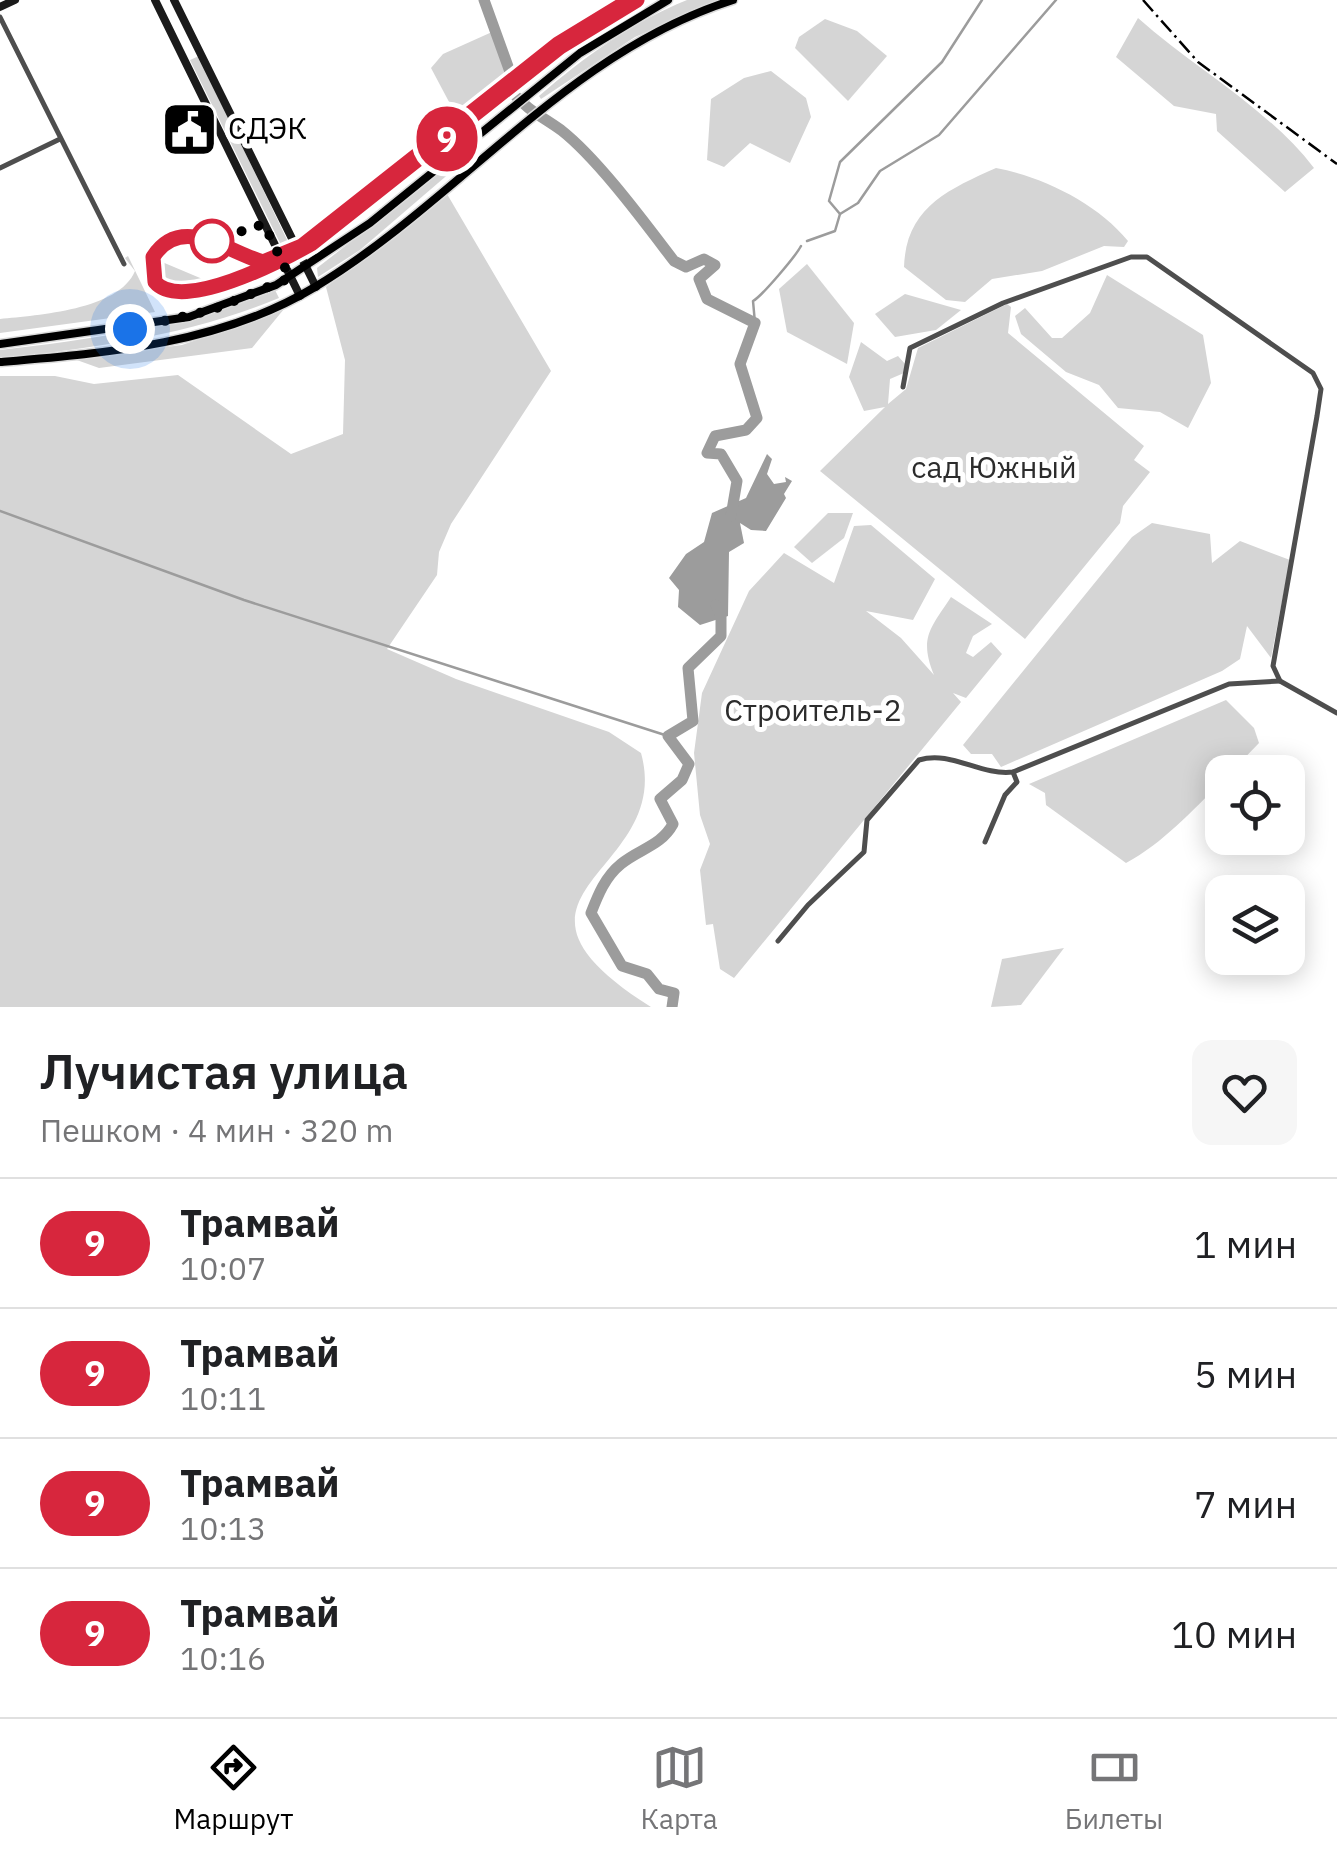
<!DOCTYPE html>
<html lang="ru">
<head>
<meta charset="utf-8">
<style>
	:root { --surface:#fff; --page:#f6f6f6; --text:#202124; --muted:#757577; --line:#e0e0e0; --accent:#000 }
	body { margin:0; font-family:"IBM Plex Sans",sans-serif; background:var(--page); color:var(--text); height:100vh; display:flex; flex-direction:column; font-size:38px; white-space:nowrap }
	* { box-sizing:border-box; margin:0 }
	p { font-size:32px; color:var(--muted) }
	.icon { flex:none; width:55px; height:55px; fill:none; stroke:currentColor; stroke-width:2; stroke-linecap:round; stroke-linejoin:round }
	.map { position:relative; height:1007px; overflow:hidden }
	.sheet { display:flex; flex-direction:column; background:var(--surface); flex:1 }
	.sheet>* { flex:none }
	.badge { padding:0 20px; border-radius:32px; font-size:35px; line-height:65px }
	.fabs { position:absolute; left:1205px; top:755px; display:grid; gap:20px }
	.fabs a { display:grid; place-items:center; width:100px; height:100px; border-radius:20px; background:var(--surface); box-shadow:0 5px 25px #0003; font-size:50px }
	.you { position:absolute; width:50px; height:50px; margin:-25px; border:8px solid #fff; border-radius:50%; background:#1a73e8; box-shadow:0 0 0 15px #1a73e833 }
	.map>.badge { position:absolute; translate:-50% -50%; box-shadow:0 0 0 5px #fff }
	.round { display:grid; place-items:center; flex:none; width:105px; height:105px; border-radius:20px; background:var(--page) }
	.headline { display:flex; align-items:center; justify-content:space-between; height:170px; padding:0 40px }
	h1 { font-size:48px; font-weight:600; line-height:75px }
	ul { padding:0; list-style:none }
	li { display:flex; align-items:center; gap:30px; height:130px; padding:0 40px; border-top:2px solid var(--line) }
	li div { flex:1 }
	li b { display:block; font-size:38px }
	li em { font-style:normal }
	li .badge { min-width:110px; font-weight:700; text-align:center }
	.tabs { display:flex; justify-content:space-around; align-items:center; height:140px; border-top:2px solid var(--line); background:var(--surface); font-size:28px; color:var(--muted) }
	.tabs a { display:grid; justify-items:center; gap:5px }
	.tabs .on { color:var(--accent) }
	.map>svg:first-child { display:block }
	.green { fill:#d5d5d5 }
	.water { fill:#9c9c9c }
	.lines { fill:none; stroke-linecap:round; stroke-linejoin:round }
	.stream { stroke:#9c9c9c; stroke-width:2.5 }
	.river { stroke:#9c9c9c; stroke-width:11 }
	.primary-casing { stroke:#dbdbdb; stroke-width:11 }
	.street { stroke:#4e4e4e; stroke-width:5 }
	.secondary { stroke:#1b1b1b; stroke-width:8 }
	.primary { stroke:#000; stroke-width:8 }
	.tram { stroke:#000; stroke-width:2.5 }
	.rail { stroke:#000; stroke-width:2.5; stroke-dasharray:15 5 2.5 5; stroke-linecap:butt }
	.line-casing { stroke:#fff; stroke-width:22 }
	.line { stroke:#d7263d; stroke-width:15 }
	.walk { stroke:#000; stroke-width:10; stroke-dasharray:0 18 }
	.stop-dot { fill:#fff; stroke:#d7263d; stroke-width:5 }
	.labels { text-anchor:middle; stroke-width:10; stroke-linejoin:round; paint-order:stroke }
	.poi-label { font-size:30px; fill:#000; stroke:#fff; text-anchor:start }
	.park-label { font-size:30px; fill:#2c2c2c; stroke:#fff }
</style>
</head>
<body>
<div class="map">
<svg width="1337" height="1007" viewBox="0 0 1337 1007">
	<rect width="100%" height="100%" fill="#fff"/>
	<g class="green">
		<path d="M687,0H722L635,37L541,99L539,96C583,58 632,22 687,0Z"/>
		<path d="M1138,18C1195,69 1268,108 1314,168L1285,192L1217,131L1216,114L1174,106L1116,57Z"/>
		<path d="M825,19L857,31L887,56L848,101L795,48L799,37Z"/>
		<path d="M492,32L507,73L456,115L431,68L443,54Z"/>
		<path d="M199,56L290,246L283,249L190,60Z"/>
		<path d="M771,71L806,98L811,117L790,163L750,143L724,167L707,160L711,99L744,78Z"/>
		<path d="M462,155L466,159L360,250L318,277L317,268Z"/>
		<path d="M996,168C1043,177 1097,203 1128,241L1124,247L1104,246L1042,271L992,279L965,302L946,300L904,267C906,208 947,190 996,168Z"/>
		<path d="M447,194L551,371L451,524L439,552L437,575L387,649L456,679L609,732L641,753C675,875 469,892 651,1007H0V376H55L94,384L178,375L291,454L343,434L345,360L326,287Z"/>
		<path d="M128,256L155,312L0,333V319C38,315 119,310 135,271L125,258Z"/>
		<path d="M155,259L212,283C191,291 172,300 156,279Z"/>
		<path d="M807,264L854,323L847,364L787,332L779,289Z"/>
		<path d="M1107,275L1203,335L1211,383L1188,428L1160,412L1118,408L1099,385L1066,372L1021,334L1015,316L1025,308L1052,338H1062L1090,313Z"/>
		<path d="M275,290L279,298C189,336 96,347 0,359V350C96,339 185,326 275,290Z"/>
		<path d="M905,294L961,310L936,330L895,337L875,314Z"/>
		<path d="M1007,304L1011,307L1008,333L1144,446L1134,460L1150,472L1123,506L1120,523L1025,639L820,471L885,407L864,411L849,377L861,342L887,361L898,356L906,365L904,373L890,379L888,404L906,389L918,348Z"/>
		<path d="M284,309L252,348L99,368L74,359L182,345Z"/>
		<path d="M828,513H853L844,538L812,563L794,547Z"/>
		<path d="M1152,523L1210,534L1212,563L1240,541L1290,560L1271,658L1247,626L1240,659L1222,671L1001,767L992,754H971L963,745L967,740L1132,537Z"/>
		<path d="M871,525L935,579L913,620L866,611L901,638L934,675C919,638 930,629 951,597L992,624L973,636L966,653L973,657L991,642L1002,654L966,698L953,693L961,702L734,978L720,969L713,924L706,925L700,870L710,844L700,815L694,753L702,693L749,591L784,553L834,583L854,526Z"/>
		<path d="M1226,700L1254,728L1259,743L1231,772H1222V781C1193,810 1162,844 1126,863L1046,805L1045,793L1029,784Z"/>
		<path d="M1064,948L1021,1005L991,1007L1002,959Z"/>
	</g>
	<path class="water" d="M767,454L772,459L767,474L774,484L786,482L785,477L792,481L784,494L786,498L766,531L751,530L740,523L744,543L729,552L728,616L700,625L678,607L679,590L669,578L686,554L704,542L712,513L746,498Z"/>
	<g class="lines">
		<g class="stream">
			<path d="M840,214L858,203L880,171L939,135L1056,0"/>
			<path d="M807,241L835,231L840,214L829,201L840,162L942,62L982,0"/>
			<path d="M755,323L753,301C762,296 795,257 801,246"/>
			<path d="M0,511L244,600L668,736"/>
		</g>
		<g class="river">
			<path d="M484,0L514,83L512,92C527,110 543,117 561,130C598,159 645,223 674,261L686,267L704,259L715,265L699,279L707,299L755,323L740,364L757,418L746,430L715,436L707,453L721,454L737,481L731,516"/>
			<path d="M672,1007L674,993L659,989L647,974L622,966L591,913C598,895 605,877 621,864C639,849 661,846 673,824L660,799L682,780L689,764L668,736L693,721L688,668L721,636V616L716,605"/>
		</g>
		<defs>
			<g id="primary">
				<path d="M0,344L189,317L276,285L370,223L580,53L668,0"/>
				<path d="M0,362C107,353 221,344 315,287C461,199 566,53 733,0"/>
			</g>
		</defs>
		<use href="#primary" class="primary-casing"/>
		<g class="street">
			<path d="M0,17L124,264"/>
			<path d="M0,168L60,139"/>
			<path d="M903,387L910,348L1003,303L1131,257H1147L1313,373L1321,389L1317,416L1273,666L1280,681L1337,713"/>
			<path d="M985,842L1005,795L1017,782L1013,772"/>
			<path d="M778,941L808,905L864,852L867,820L919,760C951,750 980,776 1013,772L1229,684L1280,681"/>
		</g>
		<g class="secondary">
			<path d="M155,0L300,296"/>
			<path d="M174,0L316,287"/>
			<path d="M0,7L15,0"/>
		</g>
		<use href="#primary" class="primary"/>
		<path class="tram" d="M630,0C544,45 471,114 396,174C360,204 312,258 263,262L224,244L182,236L156,252C151,262 149,272 156,282C176,315 285,258 311,244L585,29L637,0"/>
		<path class="rail" d="M1143,0L1198,62L1337,164"/>
	</g>
	<g class="lines">
		<defs>
			<path id="line" d="M630,0L558,44L302,246L263,262C228,252 181,213 153,257L155,282C181,313 281,261 311,244L560,47L637,0"/>
		</defs>
		<use href="#line" class="line-casing"/>
		<use href="#line" class="line"/>
		<path class="walk" d="M130,329L212,310L290,278L264,224L212,241"/>
	</g>
	<defs>
		<symbol id="civic-square" viewBox="-11 -11 22 22"><rect x="-9" y="-9" width="18" height="18" rx="4" fill="#000" stroke="#fff"/><path d="M-.6-6.5H3V-4.5H.6V-3L4-1V1h2V6H-6V1h2V-1L-.6-3ZM-1.2 2.5V6h2.4V2.5Z" fill="#fff"/></symbol>
	</defs>
	<g fill-rule="evenodd">
		<use href="#civic-square" x="158" y="98" width="63" height="63"/>
	</g>
	<circle class="stop-dot" cx="212" cy="241" r="20"/>
	<g class="labels">
		<g class="poi-label">
			<text x="228" y="139">СДЭК</text>
		</g>
		<g class="park-label">
			<text x="994" y="478">сад Южный</text>
			<text x="813" y="721">Строитель-2</text>
		</g>
	</g>
</svg>
<div class="fabs">
<a><svg class="icon" aria-label="locate" viewBox="0 0 24 24"><circle cx="12" cy="12" r="6"/><path d="M12 2v4M12 18v4M2 12h4M18 12h4"/></svg></a>
<a><svg class="icon" aria-label="layers" viewBox="0 0 24 24"><path d="M12 4l9 5-9 5-9-5zM3 14l9 5 9-5"/></svg></a>
</div>
<div class="you" style="left:130px;top:329px"></div>
<b class="badge" style="left:447px;top:139px;background:#d7263d;color:#fff">9</b>
</div>
<section class="sheet">
<div class="headline"><div><h1>Лучистая улица</h1><p>Пешком · 4 мин · 320 m</p></div><a class="round"><svg class="icon" aria-label="heart" viewBox="0 0 24 24"><path d="M12 20l-8-8c-3-5 5-10 8-4 3-6 11-1 8 4z"/></svg></a></div>
<ul>
<li><span class="badge" style="background:#d7263d;color:#fff">9</span><div><b>Трамвай</b><p>10:07</p></div><em>1 мин</em></li>
<li><span class="badge" style="background:#d7263d;color:#fff">9</span><div><b>Трамвай</b><p>10:11</p></div><em>5 мин</em></li>
<li><span class="badge" style="background:#d7263d;color:#fff">9</span><div><b>Трамвай</b><p>10:13</p></div><em>7 мин</em></li>
<li><span class="badge" style="background:#d7263d;color:#fff">9</span><div><b>Трамвай</b><p>10:16</p></div><em>10 мин</em></li>
</ul>
</section>
<nav class="tabs">
<a class="on"><svg class="icon" aria-label="directions" viewBox="0 0 24 24"><path d="M12 3l9 9-9 9-9-9zM9 14v-3h6M13 9l2 2-2 2"/></svg>Маршрут</a>
<a><svg class="icon" aria-label="map" viewBox="0 0 24 24"><path d="M3 6l6-2 6 2 6-2v14l-6 2-6-2-6 2zM9 4v14M15 6v14"/></svg>Карта</a>
<a><svg class="icon" aria-label="tickets" viewBox="0 0 24 24"><path d="M3 7h18v10H3zM15 7v10"/></svg>Билеты</a>
</nav>
</body>
</html>
